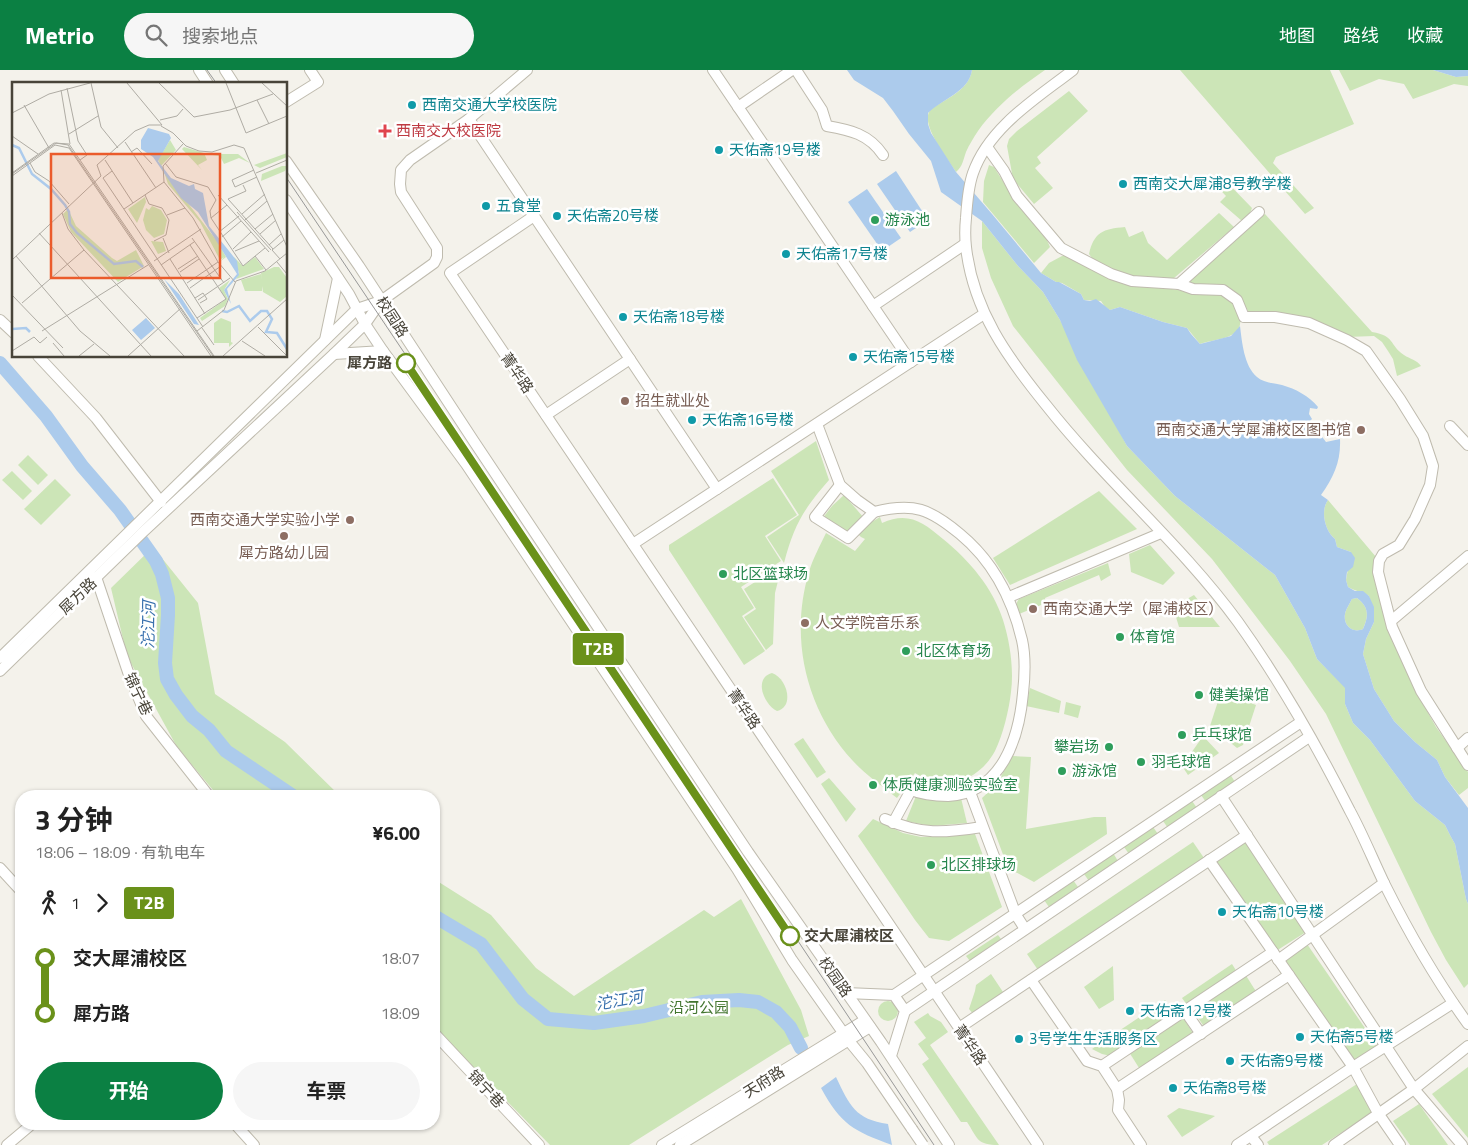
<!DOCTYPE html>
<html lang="zh">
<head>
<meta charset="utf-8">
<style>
	:root { --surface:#fff; --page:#f6f6f6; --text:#222; --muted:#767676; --accent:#0b8043 }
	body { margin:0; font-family:"Titillium Web","Noto Sans SC",sans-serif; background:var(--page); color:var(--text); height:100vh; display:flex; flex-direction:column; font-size:19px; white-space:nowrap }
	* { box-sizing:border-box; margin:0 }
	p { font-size:16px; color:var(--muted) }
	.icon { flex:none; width:28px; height:28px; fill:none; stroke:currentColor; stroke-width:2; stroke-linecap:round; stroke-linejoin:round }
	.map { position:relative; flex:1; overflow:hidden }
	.side { position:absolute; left:15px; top:720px; width:425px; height:340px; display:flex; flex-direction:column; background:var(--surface); border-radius:20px; box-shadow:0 1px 4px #0004 }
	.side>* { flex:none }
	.badge { padding:0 10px; border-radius:4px; font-size:18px; line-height:32px }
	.map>.badge { position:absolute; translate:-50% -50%; box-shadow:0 0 0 2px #fff }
	.legs { display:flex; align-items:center; gap:8px; height:55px; padding:0 20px; font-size:16px }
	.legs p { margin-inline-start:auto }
	.summary { display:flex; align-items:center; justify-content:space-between; height:85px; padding:0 20px }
	h1 { font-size:28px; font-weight:700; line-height:38px }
	.button { display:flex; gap:10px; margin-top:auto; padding:10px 20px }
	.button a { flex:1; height:58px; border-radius:30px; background:var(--accent); color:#fff; font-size:20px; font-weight:700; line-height:58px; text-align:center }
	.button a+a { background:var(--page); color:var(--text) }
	ul { padding:0 20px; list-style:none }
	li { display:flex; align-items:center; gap:18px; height:55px; font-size:19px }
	li i { display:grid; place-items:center; width:8px; height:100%; margin:0 6px; background:currentColor }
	li i::after { content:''; width:12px; height:12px; margin:-6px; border:4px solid; border-radius:50%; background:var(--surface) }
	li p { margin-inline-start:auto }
	li:first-child i { background:linear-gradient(#0000 50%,currentColor 0) }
	li:last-child i { background:linear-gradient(currentColor 50%,#0000 0) }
	header { display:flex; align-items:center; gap:30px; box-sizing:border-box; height:70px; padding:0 25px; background:var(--accent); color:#fff }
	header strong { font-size:24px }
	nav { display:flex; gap:28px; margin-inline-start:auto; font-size:18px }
	.search { width:350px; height:45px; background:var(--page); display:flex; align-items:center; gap:12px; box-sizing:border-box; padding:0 18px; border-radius:28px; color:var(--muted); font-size:19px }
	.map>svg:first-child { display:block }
	.green { fill:#cce5b7 }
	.water { fill:#accbec; fill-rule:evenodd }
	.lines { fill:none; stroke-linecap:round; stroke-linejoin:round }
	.river { stroke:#accbec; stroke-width:14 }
	.minor-casing { stroke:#bfbbae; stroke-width:12 }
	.minor { stroke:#fff; stroke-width:10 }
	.tram { stroke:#989898; stroke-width:1 }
	.minor-bridge-casing { stroke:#bfbbae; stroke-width:12; stroke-linecap:butt }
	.minor-bridge { stroke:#fff; stroke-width:10 }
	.line-1-casing { stroke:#fff; stroke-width:11 }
	.line-1 { stroke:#6a911a; stroke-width:8 }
	.culture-dot { fill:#0f9aa8; stroke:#fff; stroke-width:2 }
	.health-dot { fill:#e0444e; stroke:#fff; stroke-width:2 }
	.leisure-dot { fill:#2e9e5b; stroke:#fff; stroke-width:2 }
	.stop-1-dot { fill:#fff; stroke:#6a911a; stroke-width:2.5 }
	.education-dot { fill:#8d6e63; stroke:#fff; stroke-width:2 }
	.labels { text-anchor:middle; stroke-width:5; stroke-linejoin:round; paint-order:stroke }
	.culture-label { font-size:15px; fill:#0d838f; stroke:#fff; text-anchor:start }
	.health-label { font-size:15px; fill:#be3a42; stroke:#fff; text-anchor:start }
	.leisure-label { font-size:15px; fill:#27864d; stroke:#fff; text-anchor:start }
	.street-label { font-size:15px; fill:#484439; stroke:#fff }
	.stop-label { font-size:15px; font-weight:bold; fill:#484439; stroke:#fff; text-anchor:end }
	.education-label { font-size:15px; fill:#785e54; stroke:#fff; text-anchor:start }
	.park-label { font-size:15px; fill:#437630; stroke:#fff }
	.water-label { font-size:16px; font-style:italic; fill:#3970ad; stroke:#fff }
	.inset-river { fill:none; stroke:#accbec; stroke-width:2.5 }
	.inset-road { fill:none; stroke:#afaca4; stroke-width:1 }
	.view { fill:#eb5b2b; fill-opacity:0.15; stroke:#eb5b2b; stroke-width:2.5 }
	.inset-edge { fill:none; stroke:#484439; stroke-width:2.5 }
</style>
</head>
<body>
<header>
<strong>Metrio</strong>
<div class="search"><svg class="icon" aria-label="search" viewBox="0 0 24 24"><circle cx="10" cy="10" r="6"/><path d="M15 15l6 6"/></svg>搜索地点</div>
<nav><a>地图</a><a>路线</a><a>收藏</a></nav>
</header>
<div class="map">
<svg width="1468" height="1075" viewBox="0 0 1468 1075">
	<rect width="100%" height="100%" fill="#f4f2eb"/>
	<g class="green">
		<path d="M972,0H1045C1020,17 996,36 978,61C974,67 969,75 966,82C963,90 963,96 956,102C948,89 918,53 931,39C946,29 969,20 972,0Z"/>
		<path d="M1180,0H1330L1354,54L1276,87L1273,93L1314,138L1305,144Z"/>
		<path d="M1339,0H1433L1456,7L1468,6V16L1454,14L1413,29L1404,14L1379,9L1350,21Z"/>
		<path d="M1069,21L1088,41L1037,87L1041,93L1035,98L1053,118L1034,134L1013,109L1007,76L1009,69L1017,61Z"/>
		<path d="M989,95L994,97L1007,118L1043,161L1050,177L1034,193L983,132L984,111Z"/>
		<path d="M1218,103L1252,138L1250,143L1242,151L1220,132L1226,126L1211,110Z"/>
		<path d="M1219,143L1234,157L1174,208C1154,213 1114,206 1097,193C1094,190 1091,187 1089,184C1094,162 1103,159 1125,157L1129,167L1143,161L1148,173L1167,190Z"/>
		<path d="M1265,144L1372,262C1396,266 1388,274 1404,285C1410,289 1417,290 1421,296L1397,306L1393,289L1388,281L1382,272L1374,266L1347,267L1249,242C1245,237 1243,230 1238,225C1223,211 1205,220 1188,212Z"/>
		<path d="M982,151L1018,196L1043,222L1060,250L1127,376L1175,426L1275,505L1305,558L1317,589L1346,618L1345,634L1353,653L1370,670L1415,731L1445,755L1451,767L1455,774L1466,829L1468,834V914L1464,918L1446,890L1431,862L1326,644L1290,591L1212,489L1127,400L1013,256L991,208L982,178Z"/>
		<path d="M1062,186H1070C1099,196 1128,207 1157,216C1169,219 1183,221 1195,222C1202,223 1211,221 1218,223C1228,226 1236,235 1239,244C1247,270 1216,268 1200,274L1187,258L1163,252L1120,237L1110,240L1105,237L1101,231L1084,230L1081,224L1062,213L1056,212L1041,203L1049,193Z"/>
		<path d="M816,371L829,410C803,440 794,455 784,493L767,467L799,445L771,401Z"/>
		<path d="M28,385L48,405L38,415L18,395Z"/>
		<path d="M12,401L32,421L23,430L2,410Z"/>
		<path d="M773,408L797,445L765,466L781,491L741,517L754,538L742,546L765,581L744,595L669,480V475Z"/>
		<path d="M55,409L71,425L41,455L24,439Z"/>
		<path d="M1099,421L1137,459L1010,515L993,488Z"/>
		<path d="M844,425L864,448L845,463L822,449L832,436Z"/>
		<path d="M1328,430L1376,487L1373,499L1377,517L1414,618L1436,657L1468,702V718L1459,725L1445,707L1437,690L1415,672L1394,651L1374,619L1363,584L1366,569L1374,552L1369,526C1363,521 1356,522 1348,517L1346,510L1351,482L1337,477L1335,469C1325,461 1320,441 1328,430Z"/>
		<path d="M880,447L882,453C908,441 923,452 943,469C969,490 993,518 1003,550C1010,572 1014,599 1011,622C1009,640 1003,665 995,681C979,711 944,723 915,703L897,728C882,716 866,705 853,691C806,640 789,568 809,502C813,488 820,476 826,463L855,481L865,469L861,467L858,464L870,453Z"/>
		<path d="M1150,475L1175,503L1163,515L1131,502L1129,484Z"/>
		<path d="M153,477L198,533L215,624L285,672L340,726H218L177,677L127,586L111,518Z"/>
		<path d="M1108,493L1111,505L1101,511L1099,505L1045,528L1046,533L1019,544C1016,538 1015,534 1019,529Z"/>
		<path d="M782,495L775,523L773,574L766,580L744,547L756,539L744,519Z"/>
		<path d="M1194,525L1220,557H1179L1173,537Z"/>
		<path d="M1357,528C1369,537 1369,546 1363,559C1352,564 1343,555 1345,544C1346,539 1350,533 1352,529Z"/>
		<path d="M772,603C787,608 795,637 777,641C764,635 753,608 772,603Z"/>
		<path d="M1030,618L1061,631L1059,643L1026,636Z"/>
		<path d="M1221,622L1256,635L1243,675L1237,678L1210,656Z"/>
		<path d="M1066,632L1081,636L1078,648L1064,644Z"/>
		<path d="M1203,666L1219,683L1188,705L1182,696Z"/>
		<path d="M803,668L826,702L817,708L794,674Z"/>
		<path d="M1012,686L1031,687L1026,759L1094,747H1106L1107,764L1034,812L1008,798L982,728L997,714Z"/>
		<path d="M1230,704L1235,712L1206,732L1201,725Z"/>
		<path d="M829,708L856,739L846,752L821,714Z"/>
		<path d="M916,726L961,728L967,753L931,756L906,751Z"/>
		<path d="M1192,731L1197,738L1168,758L1163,751Z"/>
		<path d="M873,749L903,763L921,767L975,764L1002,837L949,871L929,868L915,850L858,766Z"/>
		<path d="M1153,757L1158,764L1129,784L1124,777Z"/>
		<path d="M1246,770L1306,862L1276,881L1216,790Z"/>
		<path d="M1193,772L1204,788L1038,900L1027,884Z"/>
		<path d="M1113,783L1118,791L1089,811L1084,804Z"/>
		<path d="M434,809L491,845L536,898L574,926L704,840L714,847L741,829L801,940L809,966L788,975L629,1075H550L434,957Z"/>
		<path d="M1073,810L1078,817L1049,837L1044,830Z"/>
		<path d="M998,865L1001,869L970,891L966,886Z"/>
		<path d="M1307,874L1378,977L1353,995L1282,891Z"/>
		<path d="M1232,894L1237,902L1187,935L1182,928Z"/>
		<path d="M1113,896L1114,930L1099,939L1084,917Z"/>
		<path d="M991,904L1005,925L974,945L969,939L975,921L976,915Z"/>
		<path d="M1245,904L1257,923L1205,958L1192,939Z"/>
		<path d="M1165,930L1174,943L1111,986L1102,984L1092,979Z"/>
		<circle cx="888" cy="941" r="10"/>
		<path d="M928,943L930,946L941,952L948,962L930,975L999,1075C977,1075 978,1069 967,1052H961L922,994L929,989L918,974L926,968L914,952Z"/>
		<path d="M1182,946L1194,965L1141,1001L1129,982Z"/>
		<path d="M1468,997V1068L1432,1024Z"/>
		<path d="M1357,1014L1375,1041L1322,1075H1269L1267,1072Z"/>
		<path d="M1419,1034L1448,1075H1410L1393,1051Z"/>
		<path d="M1179,1038L1215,1046L1182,1067L1167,1046Z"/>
	</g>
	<g class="water">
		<path d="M847,0H972C969,22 942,29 928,43V54L931,63L956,102L992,144L1041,203L1056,212H1059L1081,224L1084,230L1090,231L1096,229L1110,240L1120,237L1163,252L1187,258L1191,264L1200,274L1231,266L1240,256C1242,272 1244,296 1257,307C1264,313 1273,313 1282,315C1296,319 1309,326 1318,337L1317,339L1310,338L1309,344L1312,349L1310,351L1326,372L1340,369C1341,391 1334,407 1321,425L1328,430C1320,441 1325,461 1335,469L1337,477L1351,482L1355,488L1353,497L1347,502L1346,510L1348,517L1355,521H1363L1369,526L1374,537V552L1366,569L1363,584L1374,619L1394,651L1415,672L1437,690L1445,707L1468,738V834L1466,829L1455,774L1451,767L1445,755L1415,731L1370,670L1353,653L1345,634V618L1317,589L1305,558L1275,505L1175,426L1127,376L1077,290L1060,250L1043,222L1018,196L982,151L941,122L931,91L909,64L893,41L883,28L854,10ZM1357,528C1369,537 1369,546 1363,559C1352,564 1343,555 1345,544C1346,539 1350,533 1352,529Z"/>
		<path d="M1433,0H1468V6L1456,7Z"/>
		<path d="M896,101L928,150L910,162L877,114Z"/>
		<path d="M867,119L901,168L882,181L848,132Z"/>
		<path d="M836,1007C850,1036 855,1049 888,1054L892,1075C854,1061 841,1055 821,1018Z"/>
	</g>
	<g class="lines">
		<g class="river">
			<path d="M0,293L46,346L82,396L120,440L156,491L162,504L168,528V545L165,593L167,609L176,625L192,646L209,660L226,681L293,726"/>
			<path d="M434,846L481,874L523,929L548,949L594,953L644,946L702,932L739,930L758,932L776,942L790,957L801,978"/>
		</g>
		<defs>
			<g id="minor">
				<path d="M199,0L208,14"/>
				<path d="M225,0L234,14"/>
				<path d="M713,0L911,292"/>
				<path d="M796,0L822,40L827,56C850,60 869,64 883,85"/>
				<path d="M1073,0C1037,28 989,57 973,103C968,117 967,133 966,148C965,158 965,168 966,177C973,240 1007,287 1046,335C1106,411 1181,474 1238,552C1281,612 1317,676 1350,741C1363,765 1373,790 1385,815C1409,863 1436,910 1468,954"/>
				<path d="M286,32L318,12L310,0"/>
				<path d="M738,37L792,0"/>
				<path d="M469,49L717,419"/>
				<path d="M987,77L1004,101L1017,126L1061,178L1111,204L1132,211L1179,214L1193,219L1223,220L1237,230L1244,247H1275L1309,253L1347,270L1366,281L1400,329L1423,366L1433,396L1430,415L1415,449L1399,475L1383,484L1379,491L1378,502L1392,557L1421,621L1468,695"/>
				<path d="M286,91L359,196L473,370L748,782L881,972L949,1075"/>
				<path d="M286,130L349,224L365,254L383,281L466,394L737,799L792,890L849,971L867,993L912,1059"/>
				<path d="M534,146L450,203L1038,1075"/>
				<path d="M1179,214L1259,142"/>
				<path d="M873,236L965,174"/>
				<path d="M0,250L14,263"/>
				<path d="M325,270L338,208"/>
				<path d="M334,284L383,281"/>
				<path d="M38,286L96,348L161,432"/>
				<path d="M546,345L630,289"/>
				<path d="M817,354L840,415L857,430L874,442C914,432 930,439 960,464C994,492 1012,528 1022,570C1026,588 1025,605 1023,623C1019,668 1002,723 948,726C935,726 923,725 911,720L893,753"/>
				<path d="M1450,356L1468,375"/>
				<path d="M840,415L815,447L848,468L874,442"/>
				<path d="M633,474L984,244"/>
				<path d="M96,507L128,602L146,646L209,726"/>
				<path d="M1009,527L1161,463"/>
				<path d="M1391,551L1468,486"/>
				<path d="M0,588L357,239L381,231L434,193L437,187V178L401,122L400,114L401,100L410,90L469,49L527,0"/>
				<path d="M0,601L143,462L334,284L365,254L381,231"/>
				<path d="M1457,678L1468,668"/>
				<path d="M970,722L1016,845L1025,859"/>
				<path d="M1221,726L1414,1019L1462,1075"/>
				<path d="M885,749C922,765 943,763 982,757"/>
				<path d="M1209,790L1353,997L1378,1043L1400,1075"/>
				<path d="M0,798L21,821"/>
				<path d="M1278,890L1384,813"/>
				<path d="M1031,910L1087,991L1102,996L1117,1019L1119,1030L1118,1040L1141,1075"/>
				<path d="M846,923L894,925L905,941L891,986"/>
				<path d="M894,925L1301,652"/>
				<path d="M905,941L1309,667"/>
				<path d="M1185,941L1201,964"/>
				<path d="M959,958L1247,765"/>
				<path d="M434,963L539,1075"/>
				<path d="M1102,996L1273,882"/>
				<path d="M1117,1019L1289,905"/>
				<path d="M235,1054L254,1075"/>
				<path d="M1251,1066L1258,1075"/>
				<path d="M7,1075L32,1054"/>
				<path d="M662,1075L865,950"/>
				<path d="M680,1075L870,957"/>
				<path d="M1237,1075L1353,997L1453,933"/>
				<path d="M1334,1075L1414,1019L1468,976"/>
			</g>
		</defs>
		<use href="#minor" class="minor-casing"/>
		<use href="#minor" class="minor"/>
		<g class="tram">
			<path d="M207,0L217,14"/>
			<path d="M286,107L588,556L934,1075"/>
		</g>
		<defs>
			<path id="minor-bridge" d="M912,1059L923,1075"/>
		</defs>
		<use href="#minor-bridge" class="minor-bridge-casing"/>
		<use href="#minor-bridge" class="minor-bridge"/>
	</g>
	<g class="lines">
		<defs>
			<path id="line-1" d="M406,293L790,866"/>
		</defs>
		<use href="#line-1" class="line-1-casing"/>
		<use href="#line-1" class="line-1"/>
	</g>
	<g class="culture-dot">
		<circle cx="412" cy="35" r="5"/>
		<circle cx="719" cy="80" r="5"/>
		<circle cx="1123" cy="114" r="5"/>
		<circle cx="486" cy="136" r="5"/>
		<circle cx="557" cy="146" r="5"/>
		<circle cx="786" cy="184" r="5"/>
		<circle cx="623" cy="247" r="5"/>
		<circle cx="853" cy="287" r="5"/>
		<circle cx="692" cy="350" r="5"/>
		<circle cx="1222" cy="842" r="5"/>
		<circle cx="1130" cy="941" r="5"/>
		<circle cx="1300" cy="967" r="5"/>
		<circle cx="1019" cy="969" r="5"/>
		<circle cx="1230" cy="991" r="5"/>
		<circle cx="1173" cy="1018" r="5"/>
	</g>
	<path class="health-dot" d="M382.5 53.5h5v5h5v5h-5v5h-5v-5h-5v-5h5z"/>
	<g class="leisure-dot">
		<circle cx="875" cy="150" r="5"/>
		<circle cx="723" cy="504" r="5"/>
		<circle cx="1120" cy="567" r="5"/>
		<circle cx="906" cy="581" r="5"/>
		<circle cx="1199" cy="625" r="5"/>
		<circle cx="1182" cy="665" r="5"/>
		<circle cx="1109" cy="677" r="5"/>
		<circle cx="1141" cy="692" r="5"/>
		<circle cx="1062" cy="701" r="5"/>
		<circle cx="873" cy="715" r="5"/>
		<circle cx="931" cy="795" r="5"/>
	</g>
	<g class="stop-1-dot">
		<circle cx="406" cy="293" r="9"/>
		<circle cx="790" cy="866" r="9"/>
	</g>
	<g class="education-dot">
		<circle cx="625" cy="331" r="5"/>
		<circle cx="1361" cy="360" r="5"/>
		<circle cx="350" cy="450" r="5"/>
		<circle cx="284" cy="466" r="5"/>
		<circle cx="1033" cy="539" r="5"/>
		<circle cx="805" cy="553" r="5"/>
	</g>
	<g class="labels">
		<g class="culture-label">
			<text x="422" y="40">西南交通大学校医院</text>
			<text x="729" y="85">天佑斋19号楼</text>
			<text x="1133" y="119">西南交大犀浦8号教学楼</text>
			<text x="496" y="141">五食堂</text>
			<text x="567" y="151">天佑斋20号楼</text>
			<text x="796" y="189">天佑斋17号楼</text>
			<text x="633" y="252">天佑斋18号楼</text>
			<text x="863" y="292">天佑斋15号楼</text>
			<text x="702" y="355">天佑斋16号楼</text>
			<text x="1232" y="847">天佑斋10号楼</text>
			<text x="1140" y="946">天佑斋12号楼</text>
			<text x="1310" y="972">天佑斋5号楼</text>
			<text x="1029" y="974">3号学生生活服务区</text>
			<text x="1240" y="996">天佑斋9号楼</text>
			<text x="1183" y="1023">天佑斋8号楼</text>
		</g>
		<g class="health-label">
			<text x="396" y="66">西南交大校医院</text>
		</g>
		<g class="leisure-label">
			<text x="885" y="155">游泳池</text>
			<text x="733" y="509">北区篮球场</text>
			<text x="1130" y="572">体育馆</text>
			<text x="916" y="586">北区体育场</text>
			<text x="1209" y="630">健美操馆</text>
			<text x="1192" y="670">乒乓球馆</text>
			<text x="1099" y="682" text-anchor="end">攀岩场</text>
			<text x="1151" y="697">羽毛球馆</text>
			<text x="1072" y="706">游泳馆</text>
			<text x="883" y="720">体质健康测验实验室</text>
			<text x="941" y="800">北区排球场</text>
		</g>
		<g class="street-label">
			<text transform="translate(392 247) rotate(57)" y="5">校园路</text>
			<text transform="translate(517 303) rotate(56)" y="5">菁华路</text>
			<text transform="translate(78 526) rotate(-44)" y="5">犀方路</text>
			<text transform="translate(138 624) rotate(65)" y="5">锦宁巷</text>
			<text transform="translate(744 639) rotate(56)" y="5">菁华路</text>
			<text transform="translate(835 907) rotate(55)" y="5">校园路</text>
			<text transform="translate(970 975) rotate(56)" y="5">菁华路</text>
			<text transform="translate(764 1012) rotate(-32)" y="5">天府路</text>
			<text transform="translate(486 1019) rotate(47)" y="5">锦宁巷</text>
		</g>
		<g class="stop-label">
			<text x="392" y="298">犀方路</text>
			<text x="804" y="871" text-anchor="start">交大犀浦校区</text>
		</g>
		<g class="education-label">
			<text x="635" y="336">招生就业处</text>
			<text x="1351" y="365" text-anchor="end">西南交通大学犀浦校区图书馆</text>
			<text x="340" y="455" text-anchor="end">西南交通大学实验小学</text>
			<text x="284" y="488" text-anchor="middle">犀方路幼儿园</text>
			<text x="1043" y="544">西南交通大学（犀浦校区）</text>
			<text x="815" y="558">人文学院音乐系</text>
		</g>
		<g class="park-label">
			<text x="699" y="943">沿河公园</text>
		</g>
		<g class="water-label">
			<text transform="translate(148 555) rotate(-89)" y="6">沱江河</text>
			<text transform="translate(619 930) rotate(-10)" y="6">沱江河</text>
		</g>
	</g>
	<g transform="translate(12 12)">
		<rect width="275" height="275" fill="#f4f2eb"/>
		<path d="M158,58L164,68L149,84L146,78ZM172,65L192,71L195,78L186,83L190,88L170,67ZM275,71V75L248,86L242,83ZM193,72H226L238,81L227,76L212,82L208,74ZM270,84H275L273,89L249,99L250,92ZM152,90L205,159L214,175L209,179L212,175L208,178L188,140L156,102ZM133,115L134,120L125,141L116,127ZM140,124L149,128L155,138L152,152L142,156L134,148L131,138L134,126L137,128ZM56,127L64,144L100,176L105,179L124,168L132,184L106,200L59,150L51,132ZM139,159L151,160L154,169L146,172ZM222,175L231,184L243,175L252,187L224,197L227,191ZM262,185H267L275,196V214L268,220L251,210L250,204V209H233L229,198L249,192L250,198L249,191ZM218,198L212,208L216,217L213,224L190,239L188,236L214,217L207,206ZM209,236L219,240V260L221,261L217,265V261H202V241Z" fill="#cce5b7"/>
		<path d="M136,46L157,52L159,56L146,79L159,96L177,104L182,102L183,107L191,111L197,144L225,179L227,193L215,207L219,222L212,208L225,192L186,130L169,116L141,75L129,67V58ZM152,197L167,212L187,243L182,242ZM134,236L143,246L129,258L120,248Z" fill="#accbec"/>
		<path class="inset-river" d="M0,63L7,66L20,92L39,107L53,123L57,130L58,142L65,151L102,182L124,179L131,185M210,229L215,230L227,224L238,239L249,229H255L260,237L254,250L265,251L275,267M0,247L14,246L18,250"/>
		<path class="inset-road" d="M79,1L89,45L106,66M147,1L182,35L218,28L261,12M214,1L234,51L275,34M250,1L275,24M55,6L66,59L75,73L68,78M49,8L58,62M245,18L257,42M12,23L37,66M0,31L37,12L78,1M148,38L165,34L171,27M149,44L161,51L174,64L187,69L200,70L222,63L232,66L275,165M57,52L86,34M0,54L26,72M113,60L144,106M171,62L151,84L152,100L181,136L206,180L223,200M119,70L125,66L140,82M93,78L121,121M18,81L23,90L37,99L57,122M153,81L164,95L196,105L204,118L198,129L199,136L231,184L253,166M242,88L220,98L223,105L245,95M100,89L91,96L191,245M0,91L42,61L57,62L202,274M244,91L275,78M0,92L44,61L56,63L201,274M0,94L43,63L57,66L199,274M231,103L234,109L216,117L261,167M133,113L137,122L150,126L157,138L154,153L142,159M206,113L257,170M112,127L152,100M225,130L259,168M50,131L56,147L72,168L172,274M230,132L253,112M155,133L173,126M199,136L215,123M233,138L255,119M243,147L261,132M207,150L227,134M27,151L139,274M248,152L264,138M210,155L229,139M151,156L157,171M180,156L212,201M178,163L214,217L185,236M257,163L269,152M221,167L239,150M223,169L247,159M4,174L68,249L98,274M243,174L254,188M158,177L193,232M268,177L260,168L272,158M0,178L89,94L85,83L123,49L137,43H150L115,1M142,179L189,147M265,180L275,192M149,183L182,160M166,187L186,174M168,190L187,177M175,201L206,180M178,206L209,184M0,213L51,266M183,216L191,211L195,217L188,221M186,218L218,196M10,221L72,168M246,245L275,274M190,246L202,263M30,249L136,183M185,249L212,228L224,199L253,189L275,171M230,259L253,274M41,261L52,274M0,269L22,255L28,261L35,255M67,274L82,262M116,274L169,226M211,274L275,217"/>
		<path class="view" d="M39,72H208V196H39Z"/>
		<rect width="275" height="275" class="inset-edge"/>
	</g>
</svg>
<b class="badge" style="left:598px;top:579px;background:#6a911a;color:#fff">T2B</b>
<section class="side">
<div class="summary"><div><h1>3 分钟</h1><p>18:06 – 18:09 · 有轨电车</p></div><b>¥6.00</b></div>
<div class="legs"><svg class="icon" aria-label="walk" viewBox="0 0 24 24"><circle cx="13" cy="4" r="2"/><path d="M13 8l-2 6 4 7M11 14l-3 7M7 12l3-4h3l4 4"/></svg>1<svg class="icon" aria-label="forward" viewBox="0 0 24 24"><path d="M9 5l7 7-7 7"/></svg><b class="badge" style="background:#6a911a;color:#fff">T2B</b></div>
<ul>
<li><i style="color:#6a911a"></i><b>交大犀浦校区</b><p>18:07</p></li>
<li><i style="color:#6a911a"></i><b>犀方路</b><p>18:09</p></li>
</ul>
<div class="button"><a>开始</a><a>车票</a></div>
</section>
</div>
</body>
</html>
